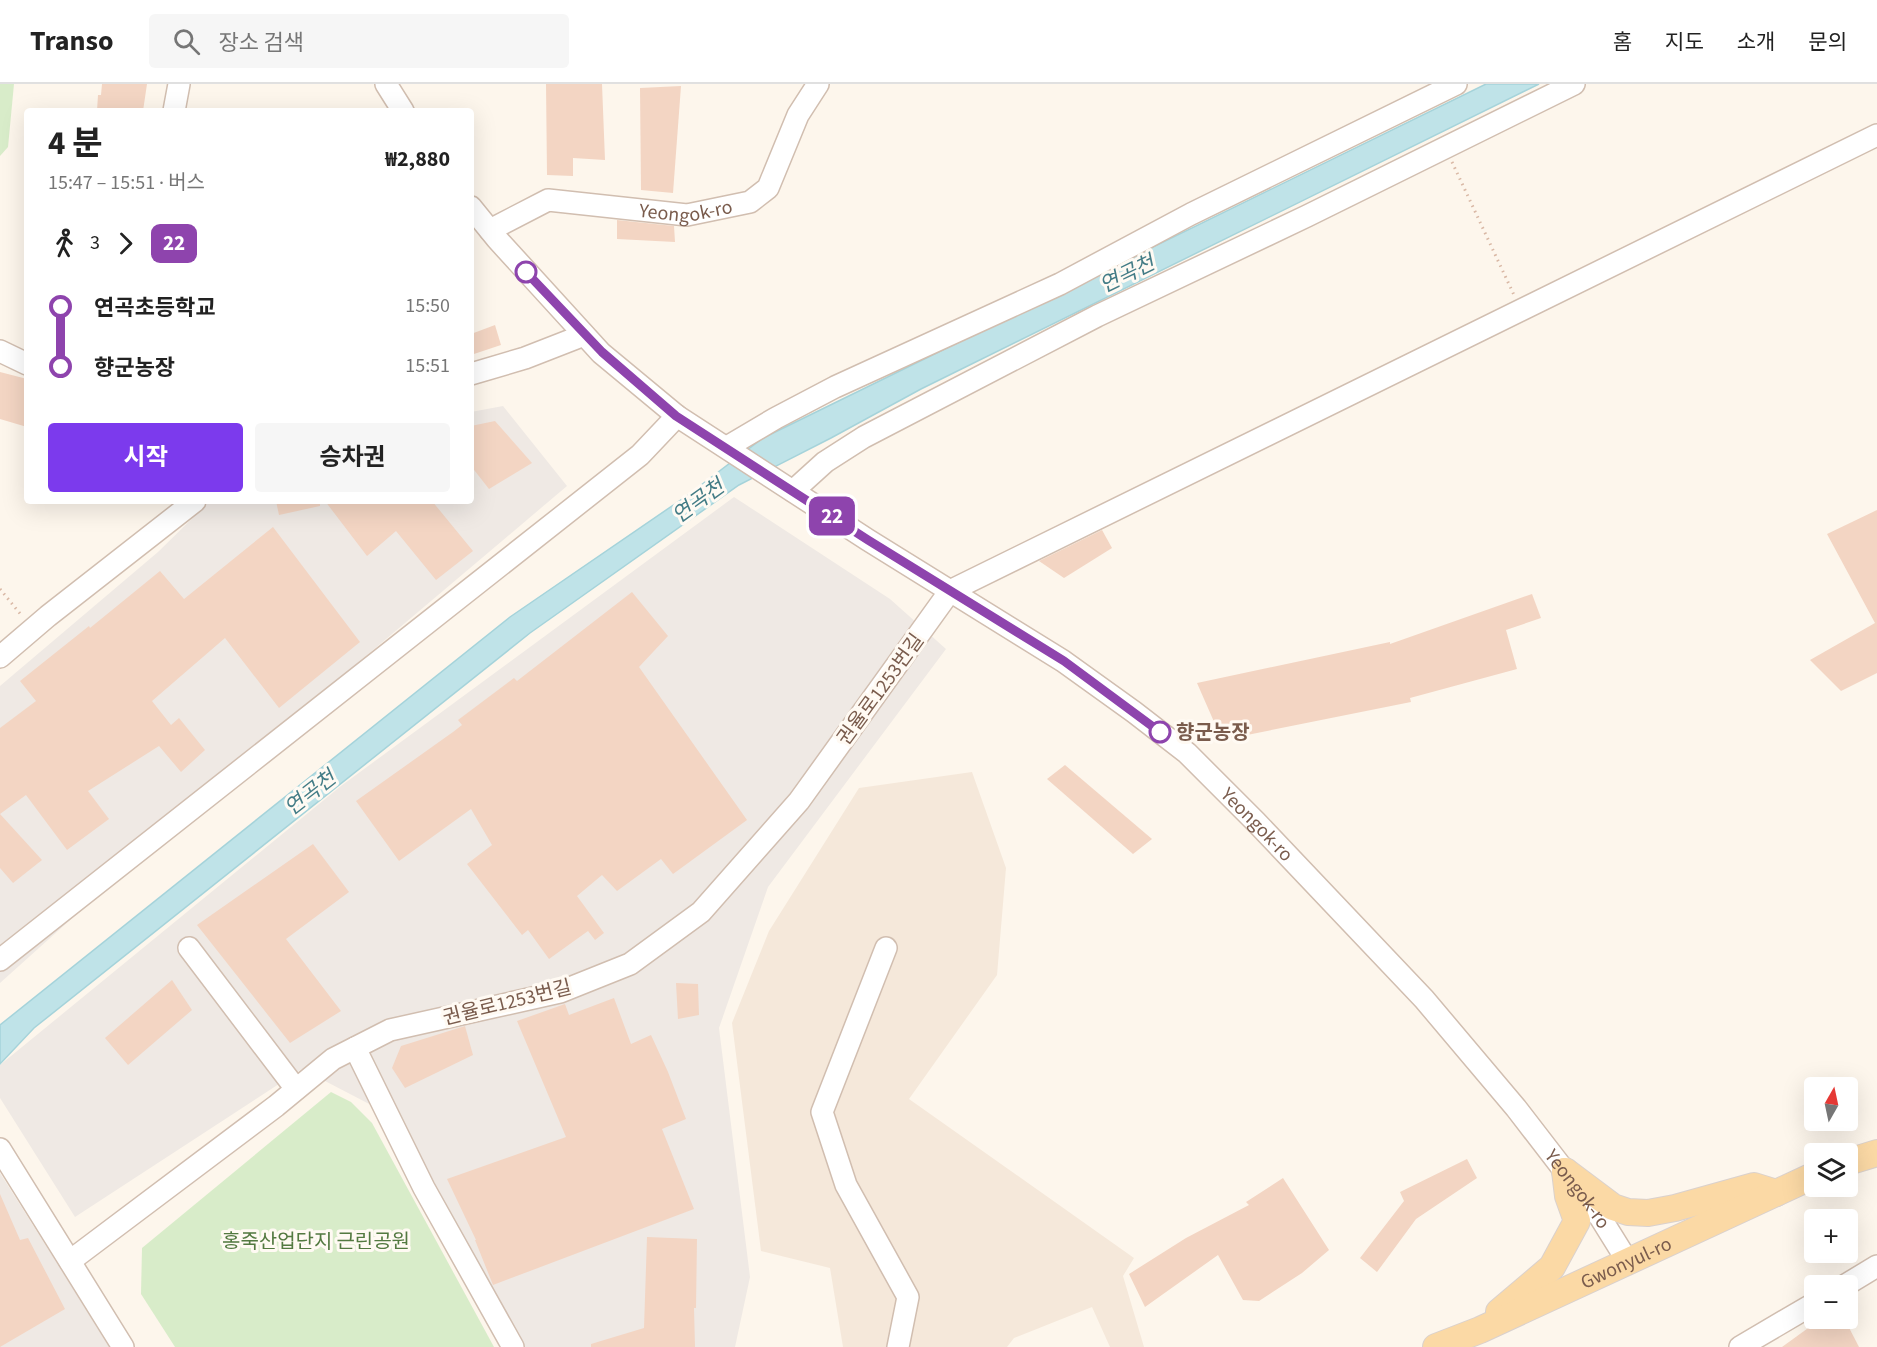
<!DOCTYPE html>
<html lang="ko">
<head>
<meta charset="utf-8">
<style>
	:root { --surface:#fff; --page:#f6f6f6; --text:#222; --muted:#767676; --line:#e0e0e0; --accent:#7c3aed }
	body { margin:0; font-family:"Source Sans 3","Noto Sans KR",sans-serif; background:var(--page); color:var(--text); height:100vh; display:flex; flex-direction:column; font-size:22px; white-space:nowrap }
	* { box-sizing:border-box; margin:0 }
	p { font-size:20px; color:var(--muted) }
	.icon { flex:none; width:33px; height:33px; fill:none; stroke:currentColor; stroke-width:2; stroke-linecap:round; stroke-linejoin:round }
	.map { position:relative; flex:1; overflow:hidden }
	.drawer { position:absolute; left:24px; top:24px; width:450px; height:396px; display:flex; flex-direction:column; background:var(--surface); border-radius:6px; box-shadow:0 6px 24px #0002 }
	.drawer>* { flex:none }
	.badge { padding:0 12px; border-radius:9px; font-size:21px; line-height:39px }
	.needle { width:39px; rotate:9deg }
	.buttons { position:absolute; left:1804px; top:993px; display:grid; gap:12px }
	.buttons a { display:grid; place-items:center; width:54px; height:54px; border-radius:6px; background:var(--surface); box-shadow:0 6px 24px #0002; font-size:30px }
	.map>.badge { position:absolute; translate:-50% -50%; box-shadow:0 0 0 3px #fff }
	.legs { display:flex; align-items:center; gap:9px; height:66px; padding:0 24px; font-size:20px }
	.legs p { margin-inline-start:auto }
	.summary { display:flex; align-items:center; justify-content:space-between; height:102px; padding:0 24px }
	h1 { font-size:33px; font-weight:700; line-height:45px }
	.action { display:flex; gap:12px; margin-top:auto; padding:12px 24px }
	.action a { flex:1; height:69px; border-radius:6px; background:var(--accent); color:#fff; font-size:24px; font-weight:700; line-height:69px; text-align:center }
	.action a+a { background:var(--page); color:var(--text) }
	ul { padding:0 24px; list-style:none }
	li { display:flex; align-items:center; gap:21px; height:60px; font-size:22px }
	li i { display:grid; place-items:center; width:9px; height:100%; margin:0 8px; background:currentColor }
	li i::after { content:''; width:15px; height:15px; margin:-8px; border:4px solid; border-radius:50%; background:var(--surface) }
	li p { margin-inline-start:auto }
	li:first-child i { background:linear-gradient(#0000 50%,currentColor 0) }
	li:last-child i { background:linear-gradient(currentColor 50%,#0000 0) }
	header { display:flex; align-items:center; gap:36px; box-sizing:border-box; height:84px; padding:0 30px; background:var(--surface); border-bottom:2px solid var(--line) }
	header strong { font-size:28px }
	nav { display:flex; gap:33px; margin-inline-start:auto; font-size:21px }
	.search { width:420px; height:54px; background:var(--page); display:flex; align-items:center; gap:15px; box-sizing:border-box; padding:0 21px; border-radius:6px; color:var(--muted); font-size:22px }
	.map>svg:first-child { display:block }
	.residential { fill:#f5e8da }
	.industrial { fill:#efe9e4 }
	.green { fill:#d8ecc9 }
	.water { fill:#bfe3e8; stroke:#a5d3da; stroke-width:1.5 }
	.building { fill:#f3d5c3 }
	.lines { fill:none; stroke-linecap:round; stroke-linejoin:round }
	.minor-casing { stroke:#d1beb0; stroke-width:24 }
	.major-casing { stroke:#dad1cd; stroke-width:28 }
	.path { stroke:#d9b8a5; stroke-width:3; stroke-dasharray:1.5 4.5; stroke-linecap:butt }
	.minor { stroke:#fff; stroke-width:21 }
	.major { stroke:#fbd9a5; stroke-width:26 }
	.line-1-casing { stroke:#fff; stroke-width:14 }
	.line-1 { stroke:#8e44ad; stroke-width:9 }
	.stop-1-dot { fill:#fff; stroke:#8e44ad; stroke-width:3 }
	.labels { text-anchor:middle; stroke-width:6; stroke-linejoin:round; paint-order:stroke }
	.street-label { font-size:20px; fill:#7a5c4d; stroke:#fffaf3 }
	.stop-label { font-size:20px; font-weight:bold; fill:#7a5c4d; stroke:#fffaf3; text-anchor:start }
	.park-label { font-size:20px; fill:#537a41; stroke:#fffaf3 }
	.water-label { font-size:21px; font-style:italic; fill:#437c86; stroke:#fffaf3 }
</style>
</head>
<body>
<header>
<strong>Transo</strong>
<div class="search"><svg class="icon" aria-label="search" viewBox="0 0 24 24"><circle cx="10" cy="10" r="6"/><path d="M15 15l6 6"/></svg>장소 검색</div>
<nav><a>홈</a><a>지도</a><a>소개</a><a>문의</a></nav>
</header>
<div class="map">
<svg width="1877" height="1263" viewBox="0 0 1877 1263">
	<rect width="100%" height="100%" fill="#fdf6ec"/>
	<path class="residential" d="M972,688L1006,784L997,891L909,1015L1134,1174L1123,1192L1144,1263H1110L1092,1223L1014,1254L1007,1263H843L830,1184L761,1167L732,939L769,847L859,704Z"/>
	<g class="industrial">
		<path d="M503,322L567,402L334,599L0,899V602L158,468L210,417H471V328Z"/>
		<path d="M734,413L890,515L946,565L768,803L719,944L750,1193L735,1263H524L398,1035L302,985L75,1133L0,1014V981L341,702Z"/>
		<path d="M0,1089L72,1203L109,1263H0Z"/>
	</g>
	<g class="green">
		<path d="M0,0H14L8,63L0,72Z"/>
		<path d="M331,1008L351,1018L372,1039L494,1263H175L141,1210L142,1164Z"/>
	</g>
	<path class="water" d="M1486,0H1539L921,305L831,354L739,401L530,549L34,944L0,980V941L510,533L688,411L763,354Z"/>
	<g class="building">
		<path d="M102,0H147L143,27H97L98,11H101Z"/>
		<path d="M546,0H602L605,76L573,74V92L547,91Z"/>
		<path d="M681,2L673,109L641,106L640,4Z"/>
		<path d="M617,136L674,142L675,158L617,155Z"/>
		<path d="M495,241L501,261L471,271V250Z"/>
		<path d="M0,288L27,295V343L0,335Z"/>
		<path d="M495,337L532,379L489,405L471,382V342Z"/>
		<path d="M276,417H320V422L279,431Z"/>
		<path d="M325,417H432L473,467L436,496L396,447L367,472Z"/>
		<path d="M1877,426V589L1841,607L1810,576L1875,539L1827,450Z"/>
		<path d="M273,443L360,558L279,624L225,554L152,617L171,641L179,634L205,666L181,688L159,662L88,707L109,735L67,766L26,711L0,730V644L36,617L20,597L89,542L90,544L160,487L184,515Z"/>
		<path d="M1102,446L1112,464L1064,494L1039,477Z"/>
		<path d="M632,508L668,552L639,583L747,736L673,790L661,775L617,807L602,791L577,812L604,849L595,856L588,847L549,875L528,846L522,851L467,780L492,761L471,725L399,777L356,717L453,648L462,641L458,636L514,594L517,597Z"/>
		<path d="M1532,510L1541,534L1506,546L1517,585L1410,614L1411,618L1222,656L1197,599L1390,558V560Z"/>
		<path d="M1065,681L1152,755L1133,770L1047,695Z"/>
		<path d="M0,730L42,776L13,799L0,784Z"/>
		<path d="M313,760L349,808L286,855L341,927L290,959L197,841Z"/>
		<path d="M172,896L192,926L128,981L105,954Z"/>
		<path d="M676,899L698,900L699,931L678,935Z"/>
		<path d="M614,914L631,960L651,951L668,988L686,1035L662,1045L694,1125L493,1201L475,1156H476L447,1095L566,1053L517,937L565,920L569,931Z"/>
		<path d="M465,942L473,971L405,1004L392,984L401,962Z"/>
		<path d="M1467,1075L1477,1094L1416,1135L1377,1188L1360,1174L1404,1117L1400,1108Z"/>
		<path d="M1283,1094L1329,1166L1302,1189L1259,1217L1243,1216L1218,1171L1145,1223L1129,1190L1186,1154L1249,1121L1246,1118Z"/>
		<path d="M0,1110L20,1156L28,1154L65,1225L0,1263Z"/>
		<path d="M647,1153L697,1155L696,1224H694L695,1263H591V1260L644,1244Z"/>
		<path d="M1829,1234H1844L1859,1263H1782L1811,1242Z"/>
	</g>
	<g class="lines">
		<defs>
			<g id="minor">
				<path d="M386,0L403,27"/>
				<path d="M174,27L179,0"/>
				<path id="s1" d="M471,123L497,155L601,269L677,332L868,456L1063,577L1134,628L1187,669L1256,738L1424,915L1516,1024L1600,1133L1628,1178"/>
				<path id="s2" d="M490,146L548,116L687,131L750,118L768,104L798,31L818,0"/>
				<path d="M0,267L27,280"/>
				<path d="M471,290L525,274L584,251"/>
				<path d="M727,363L776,334L835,303L1060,200L1191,130L1456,0"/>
				<path d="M793,407L825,378L864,353L1097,232L1307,132L1574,0"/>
				<path d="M0,573L48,532L195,417"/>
				<path d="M189,864L296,1005"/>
				<path d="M886,864L822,1028L846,1101L908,1213L898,1263"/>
				<path d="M0,876L640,371L677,332"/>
				<path d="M355,964L424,1104L513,1263"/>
				<path d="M0,1065L123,1263"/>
				<path d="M70,1177L276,1022L333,975L390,946L560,908L630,880L701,828L799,717L950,507L1877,51"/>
				<path d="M1844,1202L1877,1182"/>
				<path d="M1740,1263L1815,1219"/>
			</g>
			<g id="major">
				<path d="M1848,1078L1877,1069"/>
				<path d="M1565,1087L1613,1123L1628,1128L1648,1129L1675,1124L1754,1102L1776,1109"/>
				<path d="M1499,1228L1552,1183L1577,1137L1568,1112L1565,1087"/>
				<path id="s3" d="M1436,1263L1480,1246L1815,1091"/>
			</g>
		</defs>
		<use href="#minor" class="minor-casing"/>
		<use href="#major" class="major-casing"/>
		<g class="path">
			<path d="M1452,78L1514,211"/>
			<path d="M0,505L22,532"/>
		</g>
		<use href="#minor" class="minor"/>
		<use href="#major" class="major"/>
	</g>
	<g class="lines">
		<defs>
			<path id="line-1" d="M526,188L602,268L676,332L868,456L1064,577L1160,648"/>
		</defs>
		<use href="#line-1" class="line-1-casing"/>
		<use href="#line-1" class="line-1"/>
	</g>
	<g class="stop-1-dot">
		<circle cx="526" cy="188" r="10"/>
		<circle cx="1160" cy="648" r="10"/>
	</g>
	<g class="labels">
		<g class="street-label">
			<text dy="7" stroke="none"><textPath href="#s2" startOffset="204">Yeongok-ro</textPath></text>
			<text transform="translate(880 605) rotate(-54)" y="7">권율로1253번길</text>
			<text dy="7" stroke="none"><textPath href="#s1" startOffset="1006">Yeongok-ro</textPath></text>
			<text transform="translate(507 918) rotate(-14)" y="7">권율로1253번길</text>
			<text dy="7" stroke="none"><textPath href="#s1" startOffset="1492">Yeongok-ro</textPath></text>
			<text dy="7" stroke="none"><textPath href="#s3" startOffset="208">Gwonyul-ro</textPath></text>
		</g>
		<g class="stop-label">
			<text x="1176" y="655">향군농장</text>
		</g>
		<g class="park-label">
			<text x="316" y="1164">홍죽산업단지 근린공원</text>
		</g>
		<g class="water-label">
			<text transform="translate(1127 190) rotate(-26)" y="7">연곡천</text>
			<text transform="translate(698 417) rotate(-36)" y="7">연곡천</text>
			<text transform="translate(310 709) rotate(-38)" y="7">연곡천</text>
		</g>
	</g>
</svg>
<div class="buttons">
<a><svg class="needle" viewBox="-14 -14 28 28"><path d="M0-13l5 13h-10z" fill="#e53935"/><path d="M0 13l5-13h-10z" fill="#767676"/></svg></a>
<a><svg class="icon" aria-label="layers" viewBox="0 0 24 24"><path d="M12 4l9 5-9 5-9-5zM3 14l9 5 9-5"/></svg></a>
<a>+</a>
<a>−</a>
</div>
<b class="badge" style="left:832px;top:432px;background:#8e44ad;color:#fff">22</b>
<section class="drawer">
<div class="summary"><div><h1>4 분</h1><p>15:47 – 15:51 · 버스</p></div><b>₩2,880</b></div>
<div class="legs"><svg class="icon" aria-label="walk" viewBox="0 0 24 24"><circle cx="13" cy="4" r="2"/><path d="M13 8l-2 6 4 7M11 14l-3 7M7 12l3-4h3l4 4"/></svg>3<svg class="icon" aria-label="forward" viewBox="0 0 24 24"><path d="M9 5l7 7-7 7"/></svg><b class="badge" style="background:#8e44ad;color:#fff">22</b></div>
<ul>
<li><i style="color:#8e44ad"></i><b>연곡초등학교</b><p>15:50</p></li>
<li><i style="color:#8e44ad"></i><b>향군농장</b><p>15:51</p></li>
</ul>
<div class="action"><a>시작</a><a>승차권</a></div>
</section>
</div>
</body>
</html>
